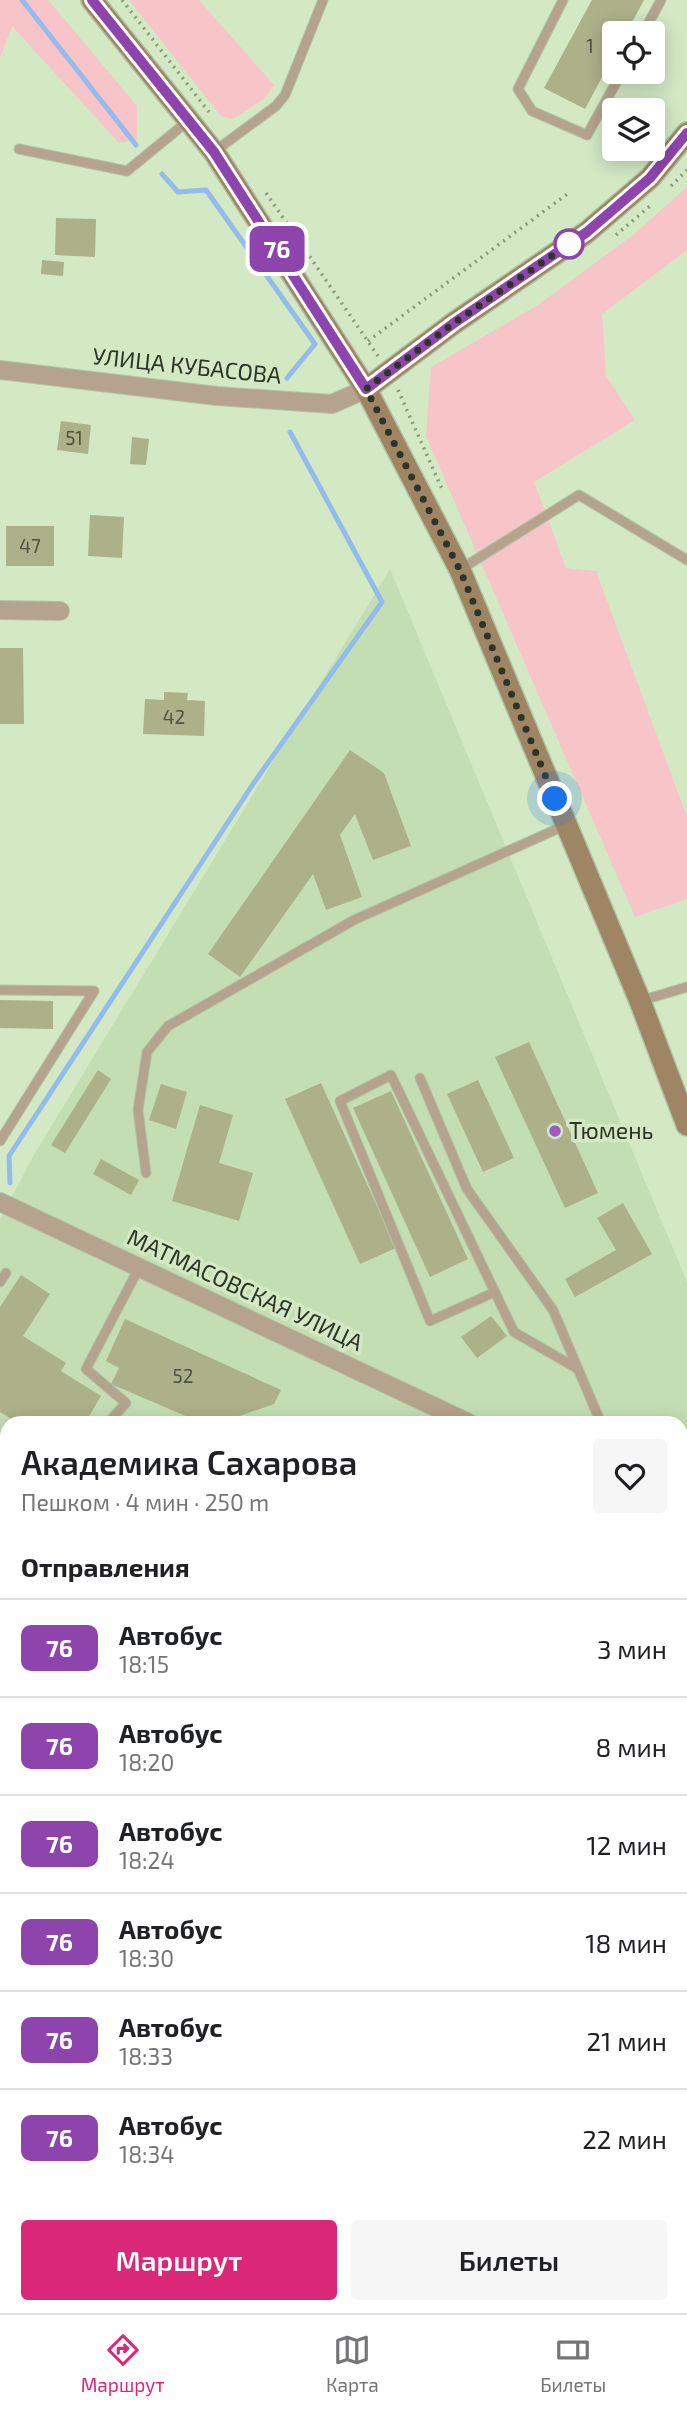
<!DOCTYPE html>
<html lang="ru">
<head>
<meta charset="utf-8">
<style>
	:root { --surface:#fff; --page:#f6f6f6; --text:#202124; --muted:#757577; --line:#e0e0e0; --accent:#db2777 }
	body { margin:0; font-family:"Exo 2",sans-serif; background:var(--page); color:var(--text); height:100vh; display:flex; flex-direction:column; font-size:26px; white-space:nowrap }
	* { box-sizing:border-box; margin:0 }
	p { font-size:23px; color:var(--muted) }
	.icon { flex:none; width:38px; height:38px; fill:none; stroke:currentColor; stroke-width:2; stroke-linecap:round; stroke-linejoin:round }
	.map { position:relative; flex:1; overflow:hidden }
	.drawer { position:absolute; left:0px; top:1416px; width:688px; height:898px; display:flex; flex-direction:column; background:var(--surface); border-radius:21px 21px 0 0; box-shadow:0 4px 18px #0003 }
	.drawer>* { flex:none }
	.badge { padding:0 14px; border-radius:10px; font-size:24px; line-height:46px }
	.controls { position:absolute; left:602px; top:21px; display:grid; gap:14px }
	.controls a { display:grid; place-items:center; width:63px; height:63px; border-radius:7px; background:var(--surface); box-shadow:0 4px 18px #0003; font-size:35px }
	.you { position:absolute; width:35px; height:35px; margin:-18px; border:5px solid #fff; border-radius:50%; background:#1a73e8; box-shadow:0 0 0 10px #1a73e833 }
	.map>.badge { position:absolute; translate:-50% -50%; box-shadow:0 0 0 4px #fff }
	h2 { padding:0 21px; font-size:26px; line-height:63px }
	.round { display:grid; place-items:center; flex:none; width:74px; height:74px; border-radius:7px; background:var(--page) }
	.head { display:flex; align-items:center; justify-content:space-between; height:119px; padding:0 21px }
	h1 { font-size:33px; font-weight:600; line-height:52px }
	.cta { display:flex; gap:14px; margin-top:auto; padding:14px 21px }
	.cta a { flex:1; height:80px; border-radius:7px; background:var(--accent); color:#fff; font-size:28px; font-weight:600; line-height:80px; text-align:center }
	.cta a+a { background:var(--page); color:var(--text) }
	ul { padding:0; list-style:none }
	li { display:flex; align-items:center; gap:21px; height:98px; padding:0 21px; border-top:2px solid var(--line) }
	li div { flex:1 }
	li b { display:block; font-size:26px }
	li em { font-style:normal }
	li .badge { min-width:77px; font-weight:700; text-align:center }
	.tabs { display:flex; justify-content:space-around; align-items:center; height:98px; border-top:2px solid var(--line); background:var(--surface); font-size:19px; color:var(--muted) }
	.tabs a { display:grid; justify-items:center; gap:4px }
	.tabs .selected { color:var(--accent) }
	.map>svg:first-child { display:block }
	.built { fill:#c4deb3; fill-rule:evenodd }
	.green { fill:#f7c4c8 }
	.lines { fill:none; stroke-linecap:round; stroke-linejoin:round }
	.stream { stroke:#93bbec; stroke-width:5 }
	.building { fill:#acb189 }
	.lane-casing { stroke:#b1c5a5; stroke-width:11 }
	.street-casing { stroke:#b1c5a5; stroke-width:20 }
	.secondary-casing { stroke:#b1c5a5; stroke-width:24 }
	.path { stroke:#8a9a7f; stroke-width:3.5; stroke-dasharray:2 5; stroke-linecap:butt }
	.lane { stroke:#b5a38d; stroke-width:9 }
	.street { stroke:#b5a38d; stroke-width:18 }
	.secondary { stroke:#9f8564; stroke-width:21 }
	.rail { stroke:#87987d; stroke-width:5; stroke-dasharray:14 7; stroke-linecap:butt }
	.line-casing { stroke:#fff; stroke-width:16 }
	.line { stroke:#8e44ad; stroke-width:10 }
	.walk { stroke:#2d3527; stroke-width:7; stroke-dasharray:0 12.6 }
	.stop-dot { fill:#fff; stroke:#8e44ad; stroke-width:3.5 }
	.poi-dot { fill:#a356c8; stroke:#d2e9c4; stroke-width:2.5 }
	.labels { text-anchor:middle; stroke-width:7; stroke-linejoin:round; paint-order:stroke }
	.number-label { font-size:19px; fill:#4d5440 }
	.street-label { font-size:23px; fill:#2d3527; stroke:#d2e9c4 }
	.poi-label { font-size:23px; fill:#2d3527; stroke:#d2e9c4; text-anchor:start }
</style>
</head>
<body>
<div class="map">
<svg width="687" height="2313" viewBox="0 0 687 2313">
	<rect width="100%" height="100%" fill="#d2e9c4"/>
	<path class="built" d="M390,569L687,1282V2313H0V1219L35,1153ZM7,1423H681V2306H7Z"/>
	<g class="green">
		<path d="M0,0H48L137,106V140L119,143L12,26L0,58Z"/>
		<path d="M129,0H199L274,85L264,99L233,119L221,116Z"/>
		<path d="M687,187V250L602,314L606,376L635,420L534,482L566,568L596,571L687,817V899L635,917L426,436L431,367L538,305L633,235Z"/>
	</g>
	<g class="lines">
		<g class="stream">
			<path d="M22,0L136,145"/>
			<path d="M162,174L178,192L206,190L315,344L287,378"/>
			<path d="M10,1183L9,1156L253,784L382,602L290,432"/>
		</g>
	</g>
	<g class="building">
		<path d="M592,0H644L626,33H614V55L585,109L544,88Z"/>
		<path d="M56,218L96,219L95,257L55,255Z"/>
		<path d="M42,260L64,262L63,276L41,274Z"/>
		<path d="M61,421L91,425L88,454L57,450Z"/>
		<path d="M132,437L149,439L146,465L130,464Z"/>
		<path d="M90,515L124,517L122,558L88,556Z"/>
		<rect x="6" y="526" width="48" height="40"/>
		<path d="M0,648H23L24,724H0Z"/>
		<path d="M164,692L188,693L187,700L205,701L204,736L143,734L145,699L164,700Z"/>
		<path d="M350,750L384,773L411,846L373,860L355,814L340,835L362,897L326,910L313,874L240,977L208,954Z"/>
		<path d="M0,1000L53,1001V1029L0,1028Z"/>
		<path d="M529,1042L598,1193L565,1208L495,1057Z"/>
		<path d="M98,1070L111,1079L65,1153L51,1145Z"/>
		<path d="M478,1080L514,1158L483,1172L447,1094Z"/>
		<path d="M321,1083L396,1248L360,1264L285,1099Z"/>
		<path d="M161,1084L187,1092L176,1129L149,1120Z"/>
		<path d="M391,1091L468,1259L430,1277L353,1108Z"/>
		<path d="M200,1105L233,1115L219,1163L253,1173L239,1221L172,1201Z"/>
		<path d="M101,1159L139,1180L131,1195L93,1174Z"/>
		<path d="M623,1203L652,1254L575,1297L565,1279L616,1250L597,1218Z"/>
		<path d="M21,1275L50,1294L23,1336L66,1363L61,1371L101,1396L85,1423H18L0,1412V1307Z"/>
		<path d="M491,1316L507,1336L477,1358L461,1337Z"/>
		<path d="M125,1319L281,1390L274,1404L219,1423H202L111,1384L119,1368L106,1361Z"/>
		<path d="M7,1780V1853L0,1834V1782Z"/>
		<path d="M687,1795V1847L681,1849V1798Z"/>
		<path d="M0,2062L7,2080V2094L0,2097Z"/>
		<path d="M687,2095V2139L681,2144V2100Z"/>
		<path d="M687,2211V2243L681,2234V2215Z"/>
		<path d="M7,2292V2306H73L78,2313H8L0,2302V2297Z"/>
		<path d="M416,2306H472L463,2313H408Z"/>
	</g>
	<g class="lines">
		<defs>
			<g id="lane">
				<path d="M563,0L518,89L532,111L587,135L622,72"/>
				<path d="M643,33L661,0"/>
				<path d="M19,149L127,171L188,121"/>
				<path d="M215,151L276,106L285,95L323,0"/>
				<path d="M461,569L579,495L687,560"/>
				<path d="M0,990L94,991L0,1141"/>
				<path d="M640,1001L687,987"/>
				<path d="M420,1078L467,1189L553,1310L601,1423"/>
				<path d="M146,1173L138,1110L147,1052L168,1026L354,920L566,825"/>
				<path d="M0,1282L6,1273"/>
				<path d="M495,1292L430,1321L340,1101L391,1075L514,1332L578,1369"/>
				<path d="M108,1423L126,1403L86,1369L139,1268"/>
				<path d="M0,1450L7,1444"/>
				<path d="M681,1605L687,1603"/>
				<path d="M681,2009H687"/>
				<path d="M681,2061L687,2056"/>
				<path d="M0,2196L7,2193"/>
				<path d="M111,2306L117,2313"/>
				<path d="M376,2313L384,2306"/>
				<path d="M672,2313L679,2306"/>
			</g>
			<g id="street">
				<path d="M0,370L217,396L332,404L366,389"/>
				<path d="M0,610L60,611"/>
				<path d="M0,1202L469,1423"/>
				<path d="M681,1453L687,1451"/>
				<path d="M0,1733L7,1731"/>
			</g>
			<g id="secondary">
				<path d="M92,0L214,152L366,389L460,570L640,1001L687,1125"/>
				<path d="M366,389L454,323L587,232L650,178L687,133"/>
			</g>
		</defs>
		<use href="#lane" class="lane-casing"/>
		<use href="#street" class="street-casing"/>
		<use href="#secondary" class="secondary-casing"/>
		<g class="path">
			<path d="M122,0L209,112"/>
			<path d="M671,186L687,170"/>
			<path d="M266,193L378,356"/>
			<path d="M616,235L650,206"/>
			<path d="M368,341L570,192"/>
			<path d="M398,390L442,489"/>
		</g>
		<use href="#lane" class="lane"/>
		<use href="#street" class="street"/>
		<use href="#secondary" class="secondary"/>
		<g class="rail">
			<path d="M681,1895L687,1892"/>
			<path d="M681,1912L687,1909"/>
			<path d="M681,1983L687,1975"/>
			<path d="M0,2165L7,2161"/>
			<path d="M681,2171L687,2166"/>
			<path d="M681,2192L687,2186"/>
			<path d="M498,2313L506,2306"/>
			<path d="M541,2313L549,2306"/>
		</g>
	</g>
	<g class="lines">
		<defs>
			<path id="line" d="M92,0L214,152L366,389L454,323L587,232L650,178L687,133"/>
		</defs>
		<use href="#line" class="line-casing"/>
		<use href="#line" class="line"/>
		<path class="walk" d="M555,799L460,570L366,389L454,323L569,244"/>
	</g>
	<circle class="stop-dot" cx="569" cy="244" r="14"/>
	<circle class="poi-dot" cx="555" cy="1131" r="7"/>
	<g class="labels">
		<g class="number-label">
			<text x="590" y="53">1</text>
			<text x="74" y="445">51</text>
			<text x="30" y="553">47</text>
			<text x="174" y="724">42</text>
			<text x="183" y="1383">52</text>
		</g>
		<g class="street-label">
			<text transform="translate(187 366) rotate(6)" y="8">УЛИЦА КУБАСОВА</text>
			<text transform="translate(245 1290) rotate(25)" y="8">МАТМАСОВСКАЯ УЛИЦА</text>
		</g>
		<g class="poi-label">
			<text x="569" y="1139">Тюмень</text>
		</g>
	</g>
</svg>
<div class="controls">
<a><svg class="icon" aria-label="locate" viewBox="0 0 24 24"><circle cx="12" cy="12" r="6"/><path d="M12 2v4M12 18v4M2 12h4M18 12h4"/></svg></a>
<a><svg class="icon" aria-label="layers" viewBox="0 0 24 24"><path d="M12 4l9 5-9 5-9-5zM3 14l9 5 9-5"/></svg></a>
</div>
<div class="you" style="left:555px;top:799px"></div>
<b class="badge" style="left:277px;top:249px;background:#8e44ad;color:#fff">76</b>
<section class="drawer">
<div class="head"><div><h1>Академика Сахарова</h1><p>Пешком · 4 мин · 250 m</p></div><a class="round"><svg class="icon" aria-label="heart" viewBox="0 0 24 24"><path d="M12 20l-8-8c-3-5 5-10 8-4 3-6 11-1 8 4z"/></svg></a></div>
<h2>Отправления</h2>
<ul>
<li><span class="badge" style="background:#8e44ad;color:#fff">76</span><div><b>Автобус</b><p>18:15</p></div><em>3 мин</em></li>
<li><span class="badge" style="background:#8e44ad;color:#fff">76</span><div><b>Автобус</b><p>18:20</p></div><em>8 мин</em></li>
<li><span class="badge" style="background:#8e44ad;color:#fff">76</span><div><b>Автобус</b><p>18:24</p></div><em>12 мин</em></li>
<li><span class="badge" style="background:#8e44ad;color:#fff">76</span><div><b>Автобус</b><p>18:30</p></div><em>18 мин</em></li>
<li><span class="badge" style="background:#8e44ad;color:#fff">76</span><div><b>Автобус</b><p>18:33</p></div><em>21 мин</em></li>
<li><span class="badge" style="background:#8e44ad;color:#fff">76</span><div><b>Автобус</b><p>18:34</p></div><em>22 мин</em></li>
</ul>
<div class="cta"><a>Маршрут</a><a>Билеты</a></div>
</section>
</div>
<nav class="tabs">
<a class="selected"><svg class="icon" aria-label="directions" viewBox="0 0 24 24"><path d="M12 3l9 9-9 9-9-9zM9 14v-3h6M13 9l2 2-2 2"/></svg>Маршрут</a>
<a><svg class="icon" aria-label="map" viewBox="0 0 24 24"><path d="M3 6l6-2 6 2 6-2v14l-6 2-6-2-6 2zM9 4v14M15 6v14"/></svg>Карта</a>
<a><svg class="icon" aria-label="tickets" viewBox="0 0 24 24"><path d="M3 7h18v10H3zM15 7v10"/></svg>Билеты</a>
</nav>
</body>
</html>
